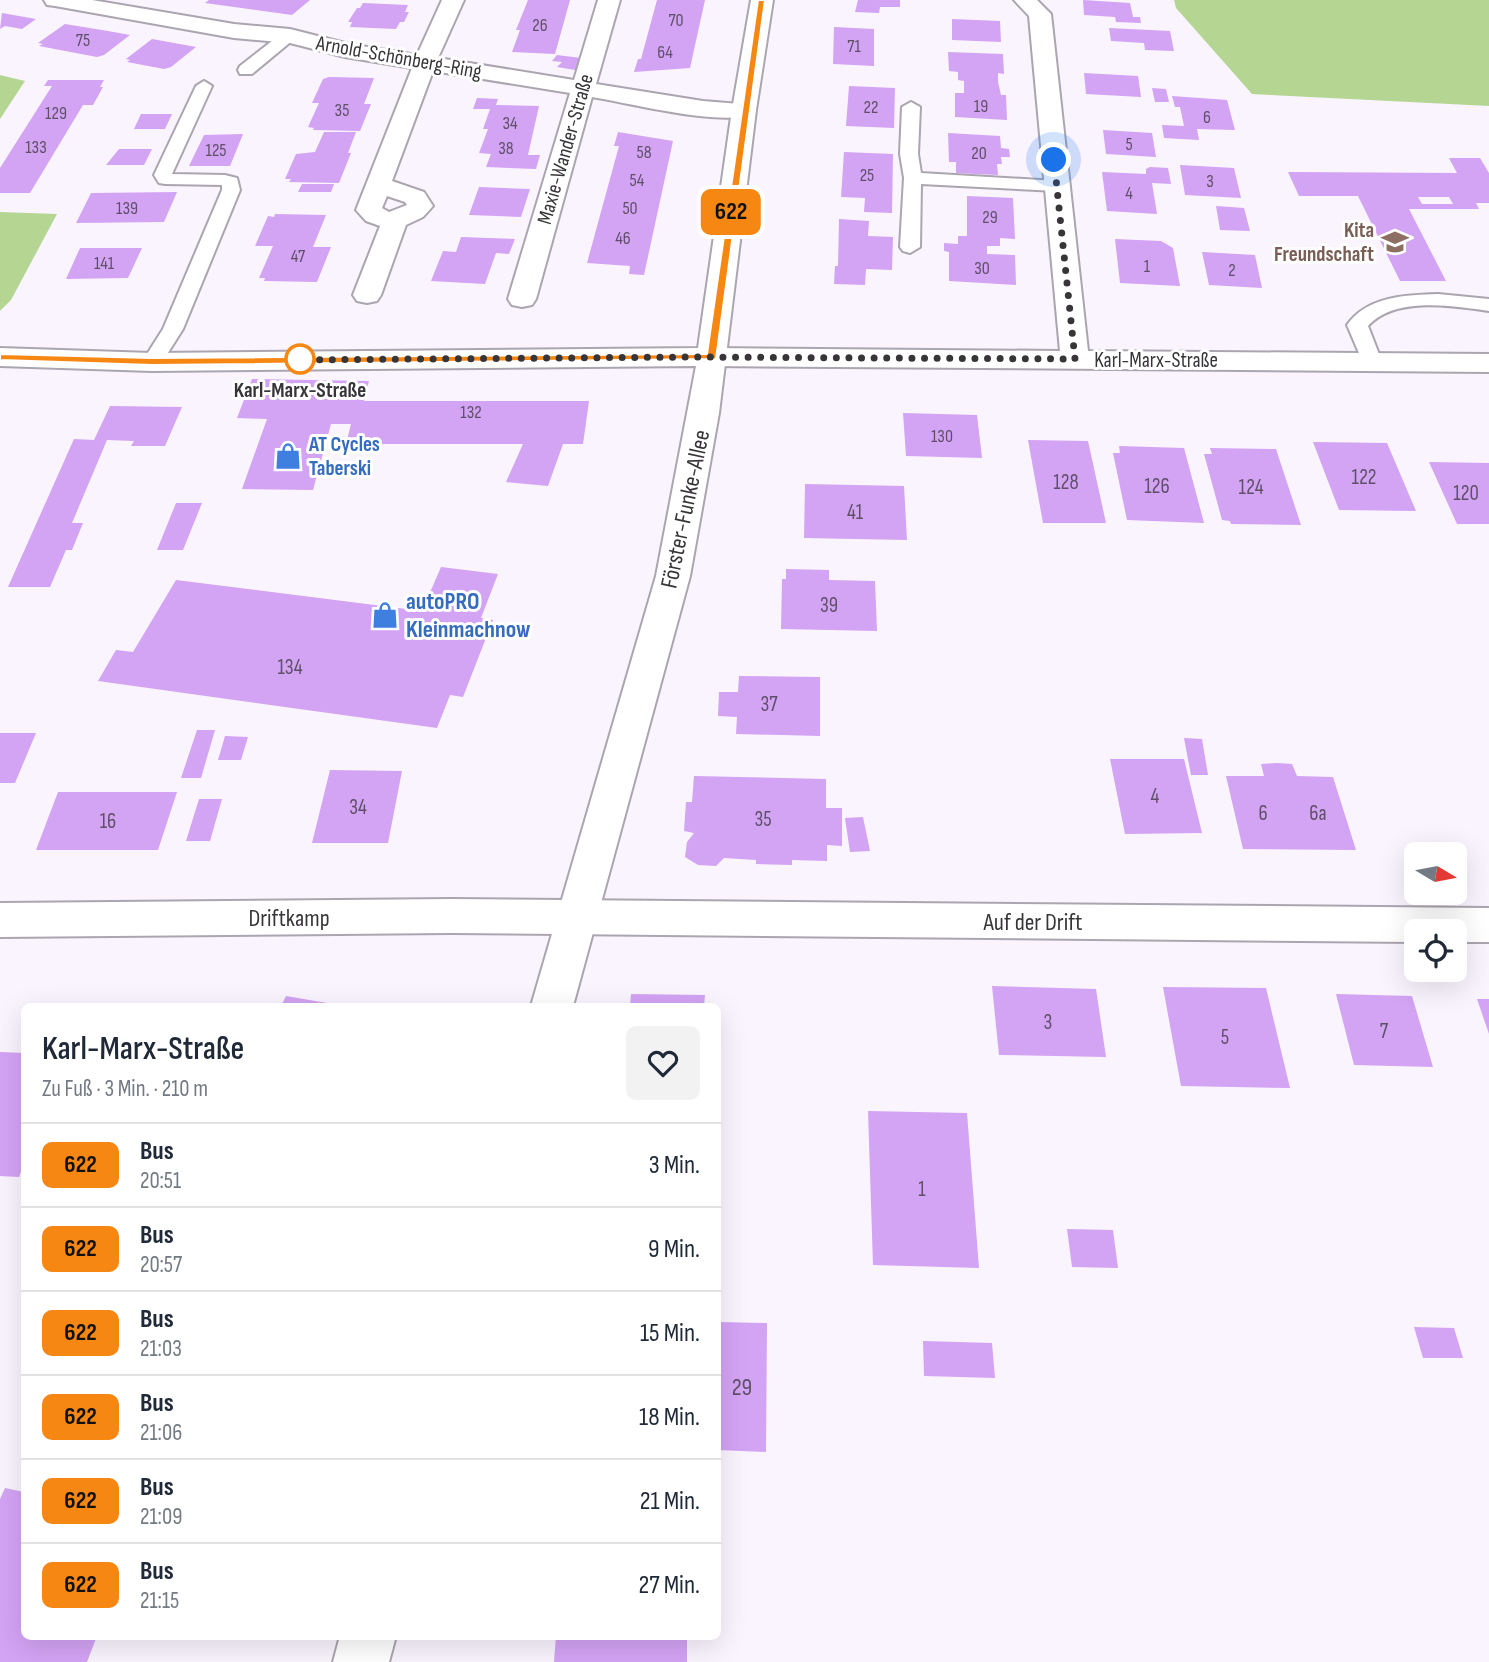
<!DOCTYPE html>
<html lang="de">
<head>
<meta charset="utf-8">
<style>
	:root { --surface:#fff; --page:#f2f2f3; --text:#1f2937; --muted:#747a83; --line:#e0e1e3 }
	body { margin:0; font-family:"Sofia Sans Condensed",sans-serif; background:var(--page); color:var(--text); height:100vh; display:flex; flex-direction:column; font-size:26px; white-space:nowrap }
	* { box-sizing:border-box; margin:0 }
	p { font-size:23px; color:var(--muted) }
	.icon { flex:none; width:38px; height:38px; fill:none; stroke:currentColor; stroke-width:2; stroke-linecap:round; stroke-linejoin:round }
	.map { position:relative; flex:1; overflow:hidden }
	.drawer { position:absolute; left:21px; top:1003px; width:700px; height:637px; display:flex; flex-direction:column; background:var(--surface); border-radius:10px; box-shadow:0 7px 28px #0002 }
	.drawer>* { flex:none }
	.badge { padding:0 14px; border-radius:10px; font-size:24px; line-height:46px }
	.needle { width:46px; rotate:100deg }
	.buttons { position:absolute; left:1404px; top:842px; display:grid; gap:14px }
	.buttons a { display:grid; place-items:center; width:63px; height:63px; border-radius:10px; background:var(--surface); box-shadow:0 7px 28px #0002; font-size:35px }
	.you { position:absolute; width:35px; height:35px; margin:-18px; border:5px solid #fff; border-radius:50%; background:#1a73e8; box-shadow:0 0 0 10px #1a73e833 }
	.map>.badge { position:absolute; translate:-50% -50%; box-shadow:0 0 0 4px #fff }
	.round { display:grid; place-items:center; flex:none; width:74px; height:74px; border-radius:10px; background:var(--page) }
	.head { display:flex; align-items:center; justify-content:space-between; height:119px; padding:0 21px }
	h1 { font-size:33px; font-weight:600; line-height:52px }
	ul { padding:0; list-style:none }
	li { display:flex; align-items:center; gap:21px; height:84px; padding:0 21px; border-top:2px solid var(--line) }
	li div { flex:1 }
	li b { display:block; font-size:26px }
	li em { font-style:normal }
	li .badge { min-width:77px; font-weight:700; text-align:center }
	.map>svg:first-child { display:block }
	.green { fill:#b4d692 }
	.building { fill:#d3a3f4; fill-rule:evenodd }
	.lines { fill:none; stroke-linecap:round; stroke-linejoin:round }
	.lane-casing { stroke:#aba5af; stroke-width:4 }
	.street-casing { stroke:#aba5af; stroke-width:4 }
	.secondary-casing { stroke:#aba5af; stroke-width:4 }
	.lane { fill:#fff; fill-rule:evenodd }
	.street { fill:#fff; fill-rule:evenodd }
	.secondary { fill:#fff; fill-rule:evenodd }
	.line { fill:#f68712; stroke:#fff; stroke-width:2 }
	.walk { stroke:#383539; stroke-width:7; stroke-dasharray:0 12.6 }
	.stop-dot { fill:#fff; stroke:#f68712; stroke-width:3.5 }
	.labels { text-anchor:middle; stroke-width:6; stroke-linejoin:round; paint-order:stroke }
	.far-number-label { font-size:18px; fill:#5f5068 }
	.far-street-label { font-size:21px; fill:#383539; stroke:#fff }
	.far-education-label { font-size:21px; font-weight:bold; fill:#785e54; stroke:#fff; text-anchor:end }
	.far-stop-label { font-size:21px; font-weight:bold; fill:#383539; stroke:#fff }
	.far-shop-label { font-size:21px; font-weight:bold; fill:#366cbe; stroke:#fff; text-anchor:start }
	.number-label { font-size:21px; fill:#5f5068 }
	.street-label { font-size:24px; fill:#383539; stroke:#fff }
	.shop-label { font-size:24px; font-weight:bold; fill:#366cbe; stroke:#fff; text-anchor:start }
	.near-number-label { font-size:24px; fill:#5f5068 }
</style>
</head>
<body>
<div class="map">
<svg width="1489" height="1662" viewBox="0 0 1489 1662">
	<rect width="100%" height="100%" fill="#faf4ff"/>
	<g class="green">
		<path d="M1174,0H1489V106L1252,94L1176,8Z"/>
		<path d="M0,75L25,81L0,119Z"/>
		<path d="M0,212L57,214L11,300L0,311Z"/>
	</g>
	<g class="building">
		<path d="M209,0H310L292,15L205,3Z"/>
		<path d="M528,0H570L555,54L512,52L520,30H516Z"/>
		<path d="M657,0H705L690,68L634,72L638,59H641Z"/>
		<path d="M858,0H900V7H880L879,13L855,12Z"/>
		<path d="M1083,0L1130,3L1133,17H1140L1141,23L1116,22L1115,17L1084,15Z"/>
		<path d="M363,3L408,5L405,12H409L404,22H400L396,29L350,27L352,22H348L357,8H360Z"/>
		<path d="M2,13L36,19L22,29L5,26L0,29Z"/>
		<path d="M952,19L1000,21L1001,42L952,40Z"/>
		<path d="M65,24L108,31L130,35L104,55L97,57L39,46L43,44L38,43Z"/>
		<path d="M834,27L874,29V66L833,64Z"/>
		<path d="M1109,28L1170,31L1174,51L1145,50L1144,43L1111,41Z"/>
		<path d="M152,39L196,47L171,67L164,69L127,62L130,60L126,59Z"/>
		<path d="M948,52L1003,54L1004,74L998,73V82L1001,95H1006L1007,120L955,117V93H964V81L958,80V72L949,71Z"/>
		<path d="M557,55L581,58L577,64L579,65L575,70L557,67L562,62L552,61Z"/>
		<path d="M1084,73L1138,76L1141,97L1086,94Z"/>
		<path d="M329,77L374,78L364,104H371L360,131L313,130L314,128L308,127L319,103H312L323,79Z"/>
		<path d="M48,80H104L100,87H103L93,105H83L30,193H0V168L52,86H44Z"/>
		<path d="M849,86L895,88L894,128L846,126Z"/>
		<path d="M1152,88L1166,89L1169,102H1155Z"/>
		<path d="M1172,96L1227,100L1235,130L1197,129L1199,140L1164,138L1162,125L1184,126L1180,107H1175Z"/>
		<path d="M477,98L498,99L496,105L539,106L528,155H540L536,169L486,167L491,154L479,153L488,129H483L490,109H473Z"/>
		<path d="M141,114H172L165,129H134Z"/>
		<path d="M1103,130L1152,133L1156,157L1106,154Z"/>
		<path d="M324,132H356L348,153H351L339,183L289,182L291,179H285L296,154L315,152Z"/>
		<path d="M618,132L673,141L644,275L629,274L630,266L587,263L619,146H614Z"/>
		<path d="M948,133L1000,136L1001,148L1009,149L1010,157H1001L1002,164H997L998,175L956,173V162H949Z"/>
		<path d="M243,134L230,166H189L204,135Z"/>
		<path d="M119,149H152L144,165H106Z"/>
		<path d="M844,152L893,154L892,213L864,212L865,198L841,197Z"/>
		<path d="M1449,158H1480L1489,173V203H1476L1479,209H1409L1446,281H1400L1358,196H1299L1288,172L1457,173ZM1418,197H1449L1453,204H1422Z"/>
		<path d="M1180,165L1234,168L1241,198L1185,195Z"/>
		<path d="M1150,167L1168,168L1171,184L1152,183L1157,214L1107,211L1102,172L1146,174V169Z"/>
		<path d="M302,184H334L331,192H298Z"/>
		<path d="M479,187L530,189L521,217L469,215Z"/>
		<path d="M177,192L164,222L76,223L91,193Z"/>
		<path d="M967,196L1013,198L1015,239L1000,238V246H987V254L1015,255L1016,285L949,281V252L944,251V243L958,244V236H967Z"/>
		<path d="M1216,206L1244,208L1250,231L1220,230Z"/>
		<path d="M275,214L326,215L313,247H331L317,282L264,281L265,278H259L273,246H255L268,216L274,217Z"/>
		<path d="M839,219L869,221L868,236L893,237L892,270L866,269L865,285L834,284L835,266H838Z"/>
		<path d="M461,237L515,239L509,254L496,253L485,284L431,281L443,251L456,252Z"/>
		<path d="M1115,239L1161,241L1173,248L1180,286L1120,283Z"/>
		<path d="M80,248H142L128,278L66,279Z"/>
		<path d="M1202,252L1255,255L1262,288L1209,285Z"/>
		<path d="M252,379L369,381L364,401H589L583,444H563L548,486L506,482L523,444H346L351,424H331L313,490L242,489L267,419L237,418Z"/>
		<path d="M110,406L182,407L165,446H131L134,441L107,440L72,523H83L72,550H66L50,587H8L74,439L94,440Z"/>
		<path d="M903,413L977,415L982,458L906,456Z"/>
		<path d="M1028,440L1088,441L1106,523H1043Z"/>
		<path d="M1313,442L1387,443L1416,511L1339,510Z"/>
		<path d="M1119,446L1184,448L1204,523L1127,520L1113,453H1120Z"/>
		<path d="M1210,448L1276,449L1301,525L1231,524L1230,521L1222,520L1204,454H1212Z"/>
		<path d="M1429,462L1489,463V524H1457Z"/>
		<path d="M805,484L904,486L907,540L804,538Z"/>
		<path d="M176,503H202L183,550H157Z"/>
		<path d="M441,567L498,574L481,618L493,620L463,697L450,695L437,728L98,681L116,650L133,652L176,580L422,611Z"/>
		<path d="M786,569L829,570V580L875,581L877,631L781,629L782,579H786Z"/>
		<path d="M739,676L820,677V736L736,734L737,717L718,716L719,692H738Z"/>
		<path d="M197,730H215L201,778H181Z"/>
		<path d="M0,733H36L15,783H0Z"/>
		<path d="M225,736L248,737L241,760H218Z"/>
		<path d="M1184,738L1202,739L1208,775H1191Z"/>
		<path d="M1110,759H1184L1202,833L1125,834Z"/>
		<path d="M1277,763L1292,764L1297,776L1333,777L1356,850L1243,849L1226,776H1264L1261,764Z"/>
		<path d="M330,770L402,771L388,843H312Z"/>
		<path d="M694,776L826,779V808H842V846L827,845V861L792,860V865L756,864V860L724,858L716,866L698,865L685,857L687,842L694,833L684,831L686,802H692Z"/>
		<path d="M58,792H177L158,850H36Z"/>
		<path d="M199,799H222L210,841H186Z"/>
		<path d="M863,817L870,851L850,852L845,818Z"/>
		<path d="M992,986L1096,989L1106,1057L999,1055Z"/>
		<path d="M1163,987L1266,988L1290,1088L1181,1086Z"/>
		<path d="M631,994L705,995L704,1006H630Z"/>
		<path d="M1336,994L1412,996L1433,1067L1354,1065Z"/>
		<path d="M286,996L339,1005V1006H281Z"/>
		<path d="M1477,999H1489V1034Z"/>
		<path d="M0,1052L24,1053V1164L19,1177L0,1176Z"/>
		<path d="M868,1111L967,1113L979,1268L873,1265Z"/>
		<path d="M1067,1229L1113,1230L1118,1268L1072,1267Z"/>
		<path d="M718,1322L767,1323L766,1452L718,1450Z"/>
		<path d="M1414,1327L1454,1328L1463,1358H1423Z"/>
		<path d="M923,1341L992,1343L995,1378L924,1376Z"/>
		<path d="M5,1488L24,1492V1636H97L87,1662H0V1499Z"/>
		<path d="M556,1636H687V1662H554Z"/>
	</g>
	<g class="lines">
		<defs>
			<g id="lane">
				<path d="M287,32L293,34L295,37L293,40L252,74H240L238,70L240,66L281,34Z"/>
				<path d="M204,81L212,86L172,174L225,175L237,178L240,190L183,329L159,367H145L142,362L163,329L222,190V185L165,184L159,183L154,175L196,86Z"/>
				<path d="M911,102L920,107L918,154L921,173L1057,181L1066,186L1057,191L921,184L920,247L910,253L903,251L900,247L904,178L900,154L902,107Z"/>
				<path d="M1438,294L1489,299V311C1453,306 1395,296 1368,326L1382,362L1379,367H1365L1347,325C1367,296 1406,295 1438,294Z"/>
			</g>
			<g id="street">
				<path d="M44,0H92L234,24L290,29L349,44L417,55L442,0H464L438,58L574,80L598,0H620L596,84L703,101L752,105L756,110L752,115C713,125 634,104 592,97L536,299L532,305L522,307L512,305L508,299L570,93L433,71L392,181L424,192L433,206L423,217L406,225L381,295L377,301L367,303L357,301L353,295L380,226L366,221L356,210L412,68L345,57L290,43L234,38L55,6L47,5ZM387,196L405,202L407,205L389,212L382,208Z"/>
				<path d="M1014,0H1037L1051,14L1088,351L1489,354V372L712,366L702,363L698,357L702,351L712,348L1060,351L1029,16Z"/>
				<path d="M451,899L1489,908V942H1454V931H1416V942L451,933L0,937V903Z"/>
			</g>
			<g id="secondary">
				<path d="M751,0H773L756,110L719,413L690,576L573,1006H531L656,576L696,366L152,371L0,366V348L152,353L698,348L732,110Z"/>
				<path d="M340,1636H396L389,1662H333Z"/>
			</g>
		</defs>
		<use href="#lane" class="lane-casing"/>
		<use href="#street" class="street-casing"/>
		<use href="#secondary" class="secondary-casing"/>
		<use href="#lane" class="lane"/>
		<use href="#street" class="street"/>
		<use href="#secondary" class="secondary"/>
	</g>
	<path class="line" d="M758,0H765L716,359L152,365L0,360V354L152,358L707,354Z"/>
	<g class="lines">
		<path class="walk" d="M300,359L291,360L690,357L1075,359L1054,160"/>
	</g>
	<defs>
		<symbol id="school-bare" viewBox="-9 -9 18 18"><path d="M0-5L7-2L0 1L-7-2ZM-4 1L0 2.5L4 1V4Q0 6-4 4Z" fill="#8d6e63" stroke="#fff" stroke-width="2.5" paint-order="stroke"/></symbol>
		<symbol id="shop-bare" viewBox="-9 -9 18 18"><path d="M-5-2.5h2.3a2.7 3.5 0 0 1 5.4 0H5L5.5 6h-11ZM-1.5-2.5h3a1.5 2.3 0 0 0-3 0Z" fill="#3f7fe0" stroke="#fff" stroke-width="2.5" paint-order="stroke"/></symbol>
	</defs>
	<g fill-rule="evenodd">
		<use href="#school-bare" x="1376" y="223" width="38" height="38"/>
		<use href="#shop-bare" x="269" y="437" width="38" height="38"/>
		<use href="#shop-bare" x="366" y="596" width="38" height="38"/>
	</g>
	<circle class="stop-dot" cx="300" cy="359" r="14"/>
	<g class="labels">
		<g class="far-number-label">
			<text x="676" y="26">70</text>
			<text x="540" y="31">26</text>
			<text x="83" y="46">75</text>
			<text x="854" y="52">71</text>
			<text x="665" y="58">64</text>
			<text x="981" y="112">19</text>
			<text x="871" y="113">22</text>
			<text x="342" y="116">35</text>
			<text x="56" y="119">129</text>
			<text x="1207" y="123">6</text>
			<text x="510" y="129">34</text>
			<text x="1129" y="150">5</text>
			<text x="36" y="153">133</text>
			<text x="506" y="154">38</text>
			<text x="216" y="156">125</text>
			<text x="644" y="158">58</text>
			<text x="979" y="159">20</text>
			<text x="867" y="181">25</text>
			<text x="637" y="186">54</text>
			<text x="1210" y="187">3</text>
			<text x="1129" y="199">4</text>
			<text x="127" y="214">139</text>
			<text x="630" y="214">50</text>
			<text x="990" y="223">29</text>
			<text x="623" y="244">46</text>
			<text x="298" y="262">47</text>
			<text x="104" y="269">141</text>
			<text x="1147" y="272">1</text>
			<text x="982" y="274">30</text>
			<text x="1232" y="276">2</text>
			<text x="471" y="418">132</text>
			<text x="942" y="442">130</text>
		</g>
		<g class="far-street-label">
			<text transform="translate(399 57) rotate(10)" y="7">Arnold-Schönberg-Ring</text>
			<text transform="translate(565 149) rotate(-74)" y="7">Maxie-Wander-Straße</text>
			<text x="1156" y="367">Karl-Marx-Straße</text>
		</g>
		<g class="far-education-label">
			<text x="1374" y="237">Kita<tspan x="1374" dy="24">Freundschaft</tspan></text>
		</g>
		<g class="far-stop-label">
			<text x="300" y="397">Karl-Marx-Straße</text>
		</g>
		<g class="far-shop-label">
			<text x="309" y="451">AT Cycles<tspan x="309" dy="24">Taberski</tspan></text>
		</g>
		<g class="number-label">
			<text x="1364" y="484">122</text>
			<text x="1066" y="489">128</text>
			<text x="1157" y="493">126</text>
			<text x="1251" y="494">124</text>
			<text x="1466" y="500">120</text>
			<text x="855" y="519">41</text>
			<text x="829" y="612">39</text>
			<text x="290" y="674">134</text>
			<text x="769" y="711">37</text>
			<text x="1155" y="803">4</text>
			<text x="358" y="814">34</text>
			<text x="1263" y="820">6</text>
			<text x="1318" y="820">6a</text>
			<text x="763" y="826">35</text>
			<text x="108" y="828">16</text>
			<text x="1048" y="1029">3</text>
			<text x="1384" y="1038">7</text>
			<text x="1225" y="1044">5</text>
			<text x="922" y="1196">1</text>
		</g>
		<g class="street-label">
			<text transform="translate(685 509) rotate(-78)" y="8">Förster-Funke-Allee</text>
			<text x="289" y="926">Driftkamp</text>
			<text x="1033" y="930">Auf der Drift</text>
		</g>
		<g class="shop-label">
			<text x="406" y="609">autoPRO<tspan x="406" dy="28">Kleinmachnow</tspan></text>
		</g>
		<g class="near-number-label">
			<text x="742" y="1395">29</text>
		</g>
	</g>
</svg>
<div class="buttons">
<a><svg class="needle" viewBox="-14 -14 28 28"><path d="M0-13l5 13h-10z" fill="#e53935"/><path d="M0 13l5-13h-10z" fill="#747a83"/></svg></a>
<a><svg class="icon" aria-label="locate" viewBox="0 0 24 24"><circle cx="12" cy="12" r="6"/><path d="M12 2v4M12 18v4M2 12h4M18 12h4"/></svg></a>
</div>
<div class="you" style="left:1054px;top:160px"></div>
<b class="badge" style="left:731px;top:212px;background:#f68712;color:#111">622</b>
<section class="drawer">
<div class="head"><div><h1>Karl-Marx-Straße</h1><p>Zu Fuß · 3 Min. · 210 m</p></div><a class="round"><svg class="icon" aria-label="heart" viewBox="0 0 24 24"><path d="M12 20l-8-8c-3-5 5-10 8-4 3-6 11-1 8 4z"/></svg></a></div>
<ul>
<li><span class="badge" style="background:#f68712;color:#111">622</span><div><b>Bus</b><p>20:51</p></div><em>3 Min.</em></li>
<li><span class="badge" style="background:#f68712;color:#111">622</span><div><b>Bus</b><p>20:57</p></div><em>9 Min.</em></li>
<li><span class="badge" style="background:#f68712;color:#111">622</span><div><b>Bus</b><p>21:03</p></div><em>15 Min.</em></li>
<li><span class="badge" style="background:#f68712;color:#111">622</span><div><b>Bus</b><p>21:06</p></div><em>18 Min.</em></li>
<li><span class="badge" style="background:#f68712;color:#111">622</span><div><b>Bus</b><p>21:09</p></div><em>21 Min.</em></li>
<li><span class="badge" style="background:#f68712;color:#111">622</span><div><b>Bus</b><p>21:15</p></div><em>27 Min.</em></li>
</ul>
</section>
</div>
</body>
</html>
